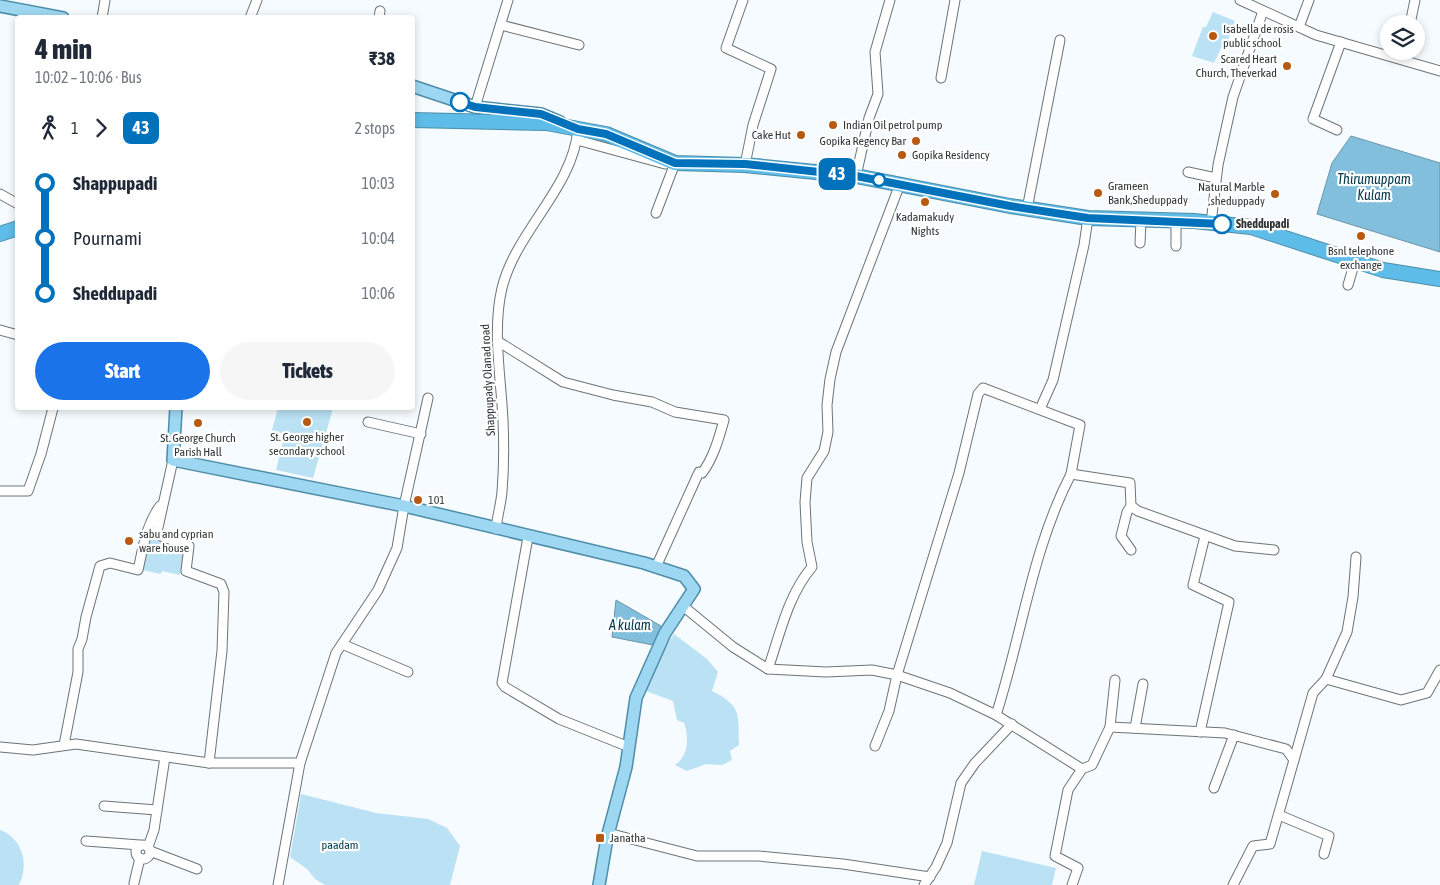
<!DOCTYPE html>
<html lang="en">
<head>
<meta charset="utf-8">
<style>
	:root { --surface:#fff; --page:#f6f6f7; --text:#1f2937; --muted:#747a83; --accent:#1a73e8 }
	body { margin:0; font-family:"Asap Condensed",sans-serif; background:var(--page); color:var(--text); height:100vh; display:flex; flex-direction:column; font-size:19px; white-space:nowrap }
	* { box-sizing:border-box; margin:0 }
	p { font-size:16px; color:var(--muted) }
	.icon { flex:none; width:28px; height:28px; fill:none; stroke:currentColor; stroke-width:2; stroke-linecap:round; stroke-linejoin:round }
	.map { position:relative; flex:1; overflow:hidden }
	.sheet { position:absolute; left:15px; top:15px; width:400px; height:395px; display:flex; flex-direction:column; background:var(--surface); border-radius:5px; box-shadow:0 2px 8px #0003 }
	.sheet>* { flex:none }
	.badge { padding:0 10px; border-radius:8px; font-size:18px; line-height:32px }
	.fabs { position:absolute; left:1380px; top:15px; display:grid; gap:10px }
	.fabs a { display:grid; place-items:center; width:45px; height:45px; border-radius:50%; background:var(--surface); box-shadow:0 2px 8px #0003; font-size:25px }
	.map>.badge { position:absolute; translate:-50% -50%; box-shadow:0 0 0 2px #fff }
	.legs { display:flex; align-items:center; gap:8px; height:55px; padding:0 20px; font-size:16px }
	.legs p { margin-inline-start:auto }
	.head { display:flex; align-items:center; justify-content:space-between; height:85px; padding:0 20px }
	h1 { font-size:28px; font-weight:800; line-height:38px }
	.primary-button { display:flex; gap:10px; margin-top:auto; padding:10px 20px }
	.primary-button a { flex:1; height:58px; border-radius:30px; background:var(--accent); color:#fff; font-size:20px; font-weight:800; line-height:58px; text-align:center }
	.primary-button a+a { background:var(--page); color:var(--text) }
	ul { padding:0 20px; list-style:none }
	li { display:flex; align-items:center; gap:18px; height:55px; font-size:19px }
	li i { display:grid; place-items:center; width:8px; height:100%; margin:0 6px; background:currentColor }
	li i::after { content:''; width:12px; height:12px; margin:-6px; border:4px solid; border-radius:50%; background:var(--surface) }
	li p { margin-inline-start:auto }
	li:first-child i { background:linear-gradient(#0000 50%,currentColor 0) }
	li:last-child i { background:linear-gradient(currentColor 50%,#0000 0) }
	.map>svg:first-child { display:block }
	.green { fill:#bae1f4 }
	.water { fill:#82bfdd; stroke:#6a95ab }
	.lines { fill:none; stroke-linecap:round; stroke-linejoin:round }
	.minor-casing { stroke:#6d7477; stroke-width:11 }
	.major-casing { stroke:#4e8da9; stroke-width:14 }
	.highway-casing { stroke:#4e8da9; stroke-width:16 }
	.minor { stroke:#fff; stroke-width:9 }
	.major { stroke:#9ed7f1; stroke-width:11 }
	.highway { stroke:#5dbde8; stroke-width:14 }
	.line-1-casing { stroke:#fff; stroke-width:11 }
	.line-1 { stroke:#0072bc; stroke-width:8 }
	.poi-dot { fill:#b85911; stroke:#fff; stroke-width:2 }
	.stop-1-dot { fill:#fff; stroke:#0072bc; stroke-width:2.5 }
	.labels { text-anchor:middle; stroke-width:4.5; stroke-linejoin:round; paint-order:stroke }
	.poi-label { font-size:12px; fill:#313435; stroke:#fff; text-anchor:start }
	.stop-label { font-size:12px; font-weight:bold; fill:#313435; stroke:#fff; text-anchor:start }
	.street-label { font-size:12px; fill:#313435; stroke:#fff }
	.park-label { font-size:12px; fill:#033a4f; stroke:#fff }
	.water-label { font-size:14px; font-style:italic; fill:#00364b; stroke:#fff }
</style>
</head>
<body>
<div class="map">
<svg width="1440" height="885" viewBox="0 0 1440 885">
	<rect width="100%" height="100%" fill="#f5fbfe"/>
	<g class="green">
		<path d="M1213,12L1235,21L1226,46L1221,48L1214,63L1192,56L1203,27H1206Z"/>
		<path d="M278,408H333L313,478L276,470L285,434L272,430Z"/>
		<path d="M150,538L186,549L180,575L162,571L161,574L142,570Z"/>
		<path d="M674,634L707,659L718,672L712,691C742,706 738,714 739,745L730,751L732,760L722,765L706,764L687,771L675,765C689,756 689,737 684,723L677,720L673,701L646,691L663,652Z"/>
		<path d="M301,794L376,813L428,819L447,828L460,846L450,885H325L315,879L307,869L290,857Z"/>
		<path d="M0,830C23,839 29,864 19,885H0Z"/>
		<path d="M982,851L1056,868L1052,885H974Z"/>
	</g>
	<g class="water">
		<path d="M1351,136L1440,163V252L1317,214L1332,163Z"/>
		<path d="M616,600L661,626L663,629L653,645L612,637Z"/>
	</g>
	<g class="lines">
		<defs>
			<g id="minor">
				<path d="M743,0L726,48L771,69L753,125L745,165"/>
				<path d="M1240,0L1316,35L1440,71"/>
				<path d="M102,18L105,0"/>
				<path d="M250,18L257,0"/>
				<path d="M379,18L380,11"/>
				<path d="M1410,24L1415,0"/>
				<path d="M501,25L579,45"/>
				<path d="M1299,27L1309,0"/>
				<path d="M941,78L955,0"/>
				<path d="M475,107L508,0"/>
				<path d="M1337,130L1313,119L1341,42"/>
				<path d="M577,140L665,164"/>
				<path d="M1188,172L1216,178"/>
				<path d="M856,176L869,118L878,94L875,52L890,0"/>
				<path d="M0,194L18,204"/>
				<path d="M1027,209L1060,40"/>
				<path d="M656,213L675,163"/>
				<path d="M1176,221V246"/>
				<path d="M1211,223L1218,165L1233,97L1263,11"/>
				<path d="M1140,243L1141,220"/>
				<path d="M1348,285L1353,268L1359,262"/>
				<path d="M0,330L18,335"/>
				<path d="M499,342L563,382L613,395L652,402L675,412L724,420C719,438 713,459 702,473L699,472L656,567"/>
				<path d="M1040,409L1053,380L1084,245L1088,218"/>
				<path d="M368,422L421,434"/>
				<path d="M173,460L157,532L161,536L189,546L186,571L221,584L224,592L222,651L209,763"/>
				<path d="M1071,474C1032,549 1022,635 996,715L1082,769"/>
				<path d="M0,491H28L41,454L53,408"/>
				<path d="M1131,506L1138,511L1235,546L1274,550"/>
				<path d="M496,529C497,517 501,504 502,492C504,468 504,443 503,420C501,377 492,330 502,288C516,231 573,188 578,129"/>
				<path d="M528,537L502,683L505,687L559,719L629,747"/>
				<path d="M683,606L733,647L768,669C780,634 788,595 812,567L807,542L805,502L807,478L824,451L828,432L827,405L830,379L836,352L900,184"/>
				<path d="M342,644L408,672"/>
				<path d="M768,669L826,672L872,670L897,675L950,693L996,715"/>
				<path d="M1326,679L1347,632L1353,597L1356,557"/>
				<path d="M1110,727L1115,680"/>
				<path d="M1135,728L1143,684"/>
				<path d="M1200,732L1229,602L1193,585L1205,536"/>
				<path d="M64,745L78,672V649L82,639L86,617L100,566L110,563L138,570C143,548 146,525 160,506"/>
				<path d="M875,746L889,711L897,675L959,473L978,394L983,388L1080,425L1071,474L1130,483L1131,506L1127,512L1121,536L1131,550"/>
				<path d="M0,747L33,750L76,744L209,763H300"/>
				<path d="M1294,760L1313,693L1326,679L1401,700L1427,693L1440,670"/>
				<path d="M1214,788L1234,735"/>
				<path d="M104,806L157,810"/>
				<path d="M1279,815L1329,836L1324,854"/>
				<path d="M608,833L697,856H758L843,864L930,877"/>
				<path d="M86,841L140,845"/>
				<circle cx="143" cy="852" r="7"/>
				<path d="M148,847L154,830L165,757"/>
				<path d="M150,851L197,869"/>
				<path d="M134,883L140,858"/>
				<path d="M278,885L300,763L336,653L378,590L397,548L404,506L428,398"/>
				<path d="M924,885L936,867L947,843L961,783L975,763L1012,724"/>
				<path d="M1072,885L1078,868L1055,856L1068,790L1082,769L1092,765L1110,727L1225,733L1286,749L1294,760L1270,844L1253,846L1233,885"/>
			</g>
			<g id="major">
				<path d="M0,6L63,18"/>
				<path d="M412,86L475,107L541,114L560,122"/>
				<path d="M176,408L173,460L404,506L644,563L684,576L694,589L665,633L636,698L626,767L607,838L599,885"/>
			</g>
			<g id="highway">
				<path d="M412,120L546,123L606,134L675,163L745,165L856,176L1010,206L1088,218L1194,221L1251,227L1383,270L1440,279"/>
				<path d="M0,234L18,228"/>
			</g>
		</defs>
		<use href="#minor" class="minor-casing"/>
		<use href="#major" class="major-casing"/>
		<use href="#highway" class="highway-casing"/>
		<use href="#minor" class="minor"/>
		<use href="#major" class="major"/>
		<use href="#highway" class="highway"/>
	</g>
	<g class="lines">
		<defs>
			<path id="line-1" d="M460,102L475,107L541,114L578,129L606,134L675,163L745,164L856,176L1010,206L1088,218L1222,224"/>
		</defs>
		<use href="#line-1" class="line-1-casing"/>
		<use href="#line-1" class="line-1"/>
	</g>
	<g class="poi-dot">
		<circle cx="1213" cy="36" r="5"/>
		<circle cx="1287" cy="66" r="5"/>
		<circle cx="833" cy="125" r="5"/>
		<circle cx="801" cy="135" r="5"/>
		<circle cx="916" cy="141" r="5"/>
		<circle cx="902" cy="155" r="5"/>
		<circle cx="1098" cy="193" r="5"/>
		<circle cx="1275" cy="194" r="5"/>
		<circle cx="925" cy="202" r="5"/>
		<circle cx="1361" cy="236" r="5"/>
		<circle cx="307" cy="422" r="5"/>
		<circle cx="198" cy="423" r="5"/>
		<circle cx="418" cy="500" r="5"/>
		<circle cx="129" cy="541" r="5"/>
		<rect x="595" y="833" width="10" height="10" rx="2.5"/>
	</g>
	<g class="stop-1-dot">
		<circle cx="460" cy="102" r="9"/>
		<circle cx="879" cy="180" r="6"/>
		<circle cx="1222" cy="224" r="9"/>
	</g>
	<g class="labels">
		<g class="poi-label">
			<text x="1223" y="33">Isabella de rosis<tspan x="1223" dy="14">public school</tspan></text>
			<text x="1277" y="63" text-anchor="end">Scared Heart<tspan x="1277" dy="14">Church, Theverkad</tspan></text>
			<text x="843" y="129">Indian Oil petrol pump</text>
			<text x="791" y="139" text-anchor="end">Cake Hut</text>
			<text x="906" y="145" text-anchor="end">Gopika Regency Bar</text>
			<text x="912" y="159">Gopika Residency</text>
			<text x="1108" y="190">Grameen<tspan x="1108" dy="14">Bank,Sheduppady</tspan></text>
			<text x="1265" y="191" text-anchor="end">Natural Marble<tspan x="1265" dy="14">,sheduppady</tspan></text>
			<text x="925" y="221" text-anchor="middle">Kadamakudy<tspan x="925" dy="14">Nights</tspan></text>
			<text x="1361" y="255" text-anchor="middle">Bsnl telephone<tspan x="1361" dy="14">exchange</tspan></text>
			<text x="307" y="441" text-anchor="middle">St. George higher<tspan x="307" dy="14">secondary school</tspan></text>
			<text x="198" y="442" text-anchor="middle">St. George Church<tspan x="198" dy="14">Parish Hall</tspan></text>
			<text x="428" y="504">101</text>
			<text x="139" y="538">sabu and cyprian<tspan x="139" dy="14">ware house</tspan></text>
			<text x="610" y="842">Janatha</text>
		</g>
		<g class="stop-label">
			<text x="1236" y="228">Sheddupadi</text>
		</g>
		<g class="street-label">
			<text transform="translate(488 380) rotate(-93)" y="4">Shappupady Olanad road</text>
		</g>
		<g class="park-label">
			<text x="340" y="849">paadam</text>
		</g>
		<g class="water-label">
			<text x="1374" y="184">Thirumuppam<tspan x="1374" dy="16">Kulam</tspan></text>
			<text x="630" y="630">A kulam</text>
		</g>
	</g>
</svg>
<div class="fabs">
<a><svg class="icon" aria-label="layers" viewBox="0 0 24 24"><path d="M12 4l9 5-9 5-9-5zM3 14l9 5 9-5"/></svg></a>
</div>
<b class="badge" style="left:837px;top:174px;background:#0072bc;color:#fff">43</b>
<section class="sheet">
<div class="head"><div><h1>4 min</h1><p>10:02 – 10:06 · Bus</p></div><b>₹38</b></div>
<div class="legs"><svg class="icon" aria-label="walk" viewBox="0 0 24 24"><circle cx="13" cy="4" r="2"/><path d="M13 8l-2 6 4 7M11 14l-3 7M7 12l3-4h3l4 4"/></svg>1<svg class="icon" aria-label="forward" viewBox="0 0 24 24"><path d="M9 5l7 7-7 7"/></svg><b class="badge" style="background:#0072bc;color:#fff">43</b><p>2 stops</p></div>
<ul>
<li><i style="color:#0072bc"></i><b>Shappupadi</b><p>10:03</p></li>
<li><i style="color:#0072bc"></i><span>Pournami</span><p>10:04</p></li>
<li><i style="color:#0072bc"></i><b>Sheddupadi</b><p>10:06</p></li>
</ul>
<div class="primary-button"><a>Start</a><a>Tickets</a></div>
</section>
</div>
</body>
</html>
